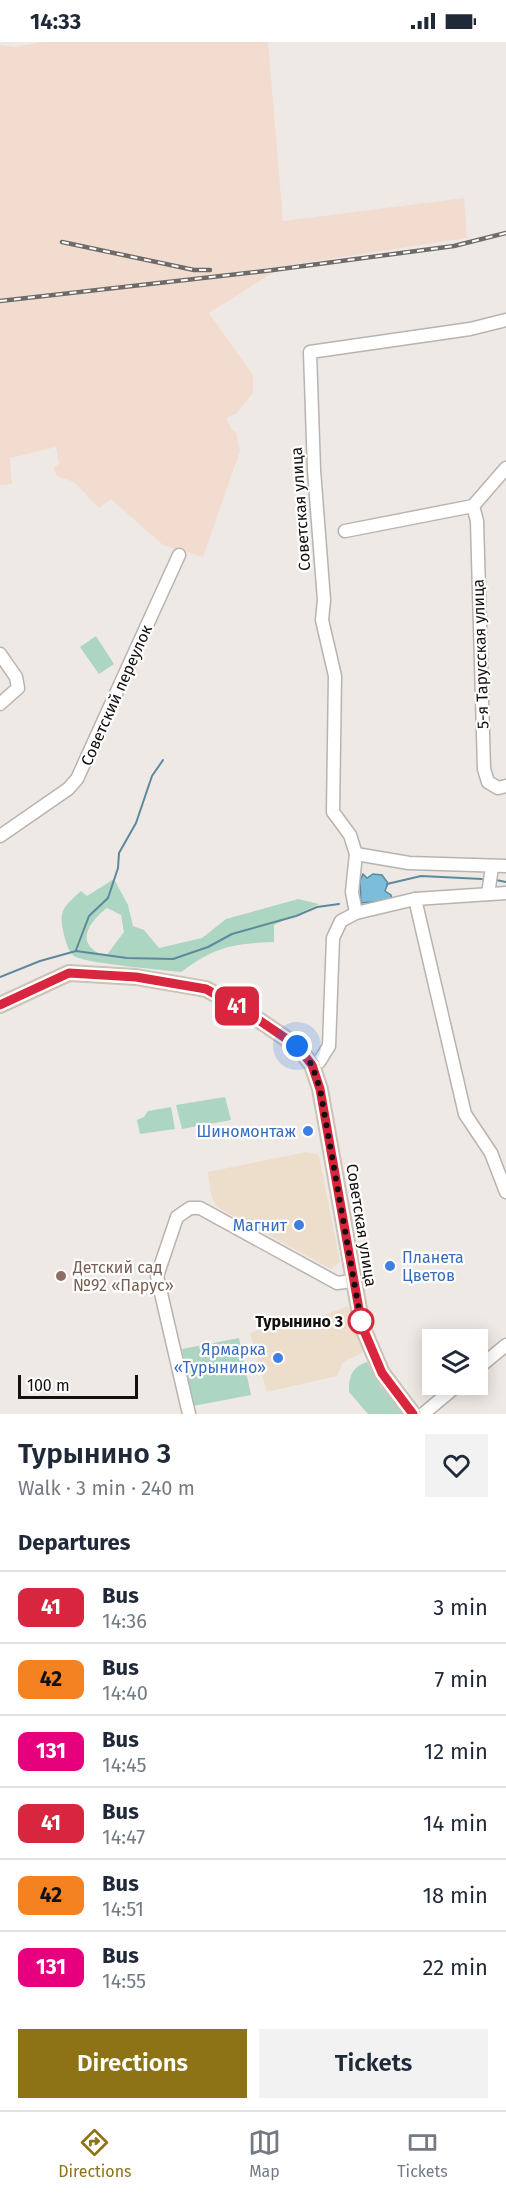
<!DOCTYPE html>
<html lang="en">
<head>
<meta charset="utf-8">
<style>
	:root { --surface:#fff; --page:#f2f2f3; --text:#1f2937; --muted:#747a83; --line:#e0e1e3; --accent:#8d7216 }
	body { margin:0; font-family:"Fira Sans",sans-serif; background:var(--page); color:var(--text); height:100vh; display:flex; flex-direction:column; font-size:22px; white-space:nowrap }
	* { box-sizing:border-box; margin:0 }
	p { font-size:20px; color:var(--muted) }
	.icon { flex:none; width:33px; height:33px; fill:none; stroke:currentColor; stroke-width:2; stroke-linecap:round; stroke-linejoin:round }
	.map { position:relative; height:1372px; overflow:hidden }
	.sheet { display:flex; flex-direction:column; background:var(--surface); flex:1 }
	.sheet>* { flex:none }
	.badge { padding:0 12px; border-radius:9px; font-size:21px; line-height:39px }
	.fabs { position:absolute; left:422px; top:1287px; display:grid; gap:12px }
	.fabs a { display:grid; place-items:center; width:66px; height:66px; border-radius:0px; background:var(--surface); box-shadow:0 3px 15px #0003; font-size:30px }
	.scale { position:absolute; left:18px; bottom:15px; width:120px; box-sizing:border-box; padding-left:6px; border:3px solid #13100f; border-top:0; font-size:16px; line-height:21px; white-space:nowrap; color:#13100f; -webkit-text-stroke:4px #fff; paint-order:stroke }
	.you { position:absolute; width:30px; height:30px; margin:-15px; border:4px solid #fff; border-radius:50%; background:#1a73e8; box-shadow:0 0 0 9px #1a73e833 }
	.map>.badge { position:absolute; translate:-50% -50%; box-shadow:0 0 0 3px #fff }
	h2 { padding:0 18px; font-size:22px; line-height:54px }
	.round { display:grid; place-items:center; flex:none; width:63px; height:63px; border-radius:0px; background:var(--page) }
	.head { display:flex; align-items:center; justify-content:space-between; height:102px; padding:0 18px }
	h1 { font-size:28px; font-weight:600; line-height:45px }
	.primary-button { display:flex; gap:12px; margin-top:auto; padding:12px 18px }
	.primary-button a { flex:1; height:69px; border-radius:0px; background:var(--accent); color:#fff; font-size:24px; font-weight:600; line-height:69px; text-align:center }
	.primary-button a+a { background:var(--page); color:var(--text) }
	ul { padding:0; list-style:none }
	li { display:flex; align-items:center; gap:18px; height:72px; padding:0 18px; border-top:2px solid var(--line) }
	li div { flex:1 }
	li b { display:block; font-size:22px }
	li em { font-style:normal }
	li .badge { min-width:66px; font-weight:700; text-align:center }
	.status { display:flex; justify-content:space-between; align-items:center; height:42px; padding:0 30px; background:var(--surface); direction:ltr }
	.status svg { height:16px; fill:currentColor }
	.menu { display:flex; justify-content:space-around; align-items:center; height:84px; border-top:2px solid var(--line); background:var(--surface); font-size:16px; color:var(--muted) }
	.menu a { display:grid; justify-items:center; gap:3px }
	.menu .current { color:var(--accent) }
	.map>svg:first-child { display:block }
	.commercial { fill:#eddecb }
	.industrial { fill:#f2dccf }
	.green { fill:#acd6c2; fill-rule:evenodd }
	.water { fill:#7cbddb; stroke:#5c899e; stroke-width:1.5 }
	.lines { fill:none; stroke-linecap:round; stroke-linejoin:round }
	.stream { stroke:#5c899e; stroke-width:2 }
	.minor-casing { stroke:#b9b3af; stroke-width:15 }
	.major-casing { stroke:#c6c6c5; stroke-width:18 }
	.minor { stroke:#fff; stroke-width:12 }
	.major { stroke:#dfb182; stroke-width:15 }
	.rail-casing { stroke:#6e6a67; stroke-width:4.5 }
	.rail { stroke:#fff; stroke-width:2; stroke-dasharray:7; stroke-linecap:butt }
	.line-casing { stroke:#fff; stroke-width:14 }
	.line { stroke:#d7263d; stroke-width:9 }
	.walk { stroke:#13100f; stroke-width:6; stroke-dasharray:0 10.8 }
	.shop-dot { fill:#3f7fe0; stroke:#fff; stroke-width:2 }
	.education-dot { fill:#8d6e63; stroke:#fff; stroke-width:2 }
	.stop-dot { fill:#fff; stroke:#d7263d; stroke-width:3 }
	.labels { text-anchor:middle; stroke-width:4.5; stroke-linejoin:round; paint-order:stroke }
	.street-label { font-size:16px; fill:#13100f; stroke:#fff }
	.shop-label { font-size:16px; fill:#366cbe; stroke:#fff; text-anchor:end }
	.education-label { font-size:16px; fill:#785e54; stroke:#fff; text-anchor:start }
	.stop-label { font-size:16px; font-weight:bold; fill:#13100f; stroke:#fff; text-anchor:end }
</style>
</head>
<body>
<div class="status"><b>14:33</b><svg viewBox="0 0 49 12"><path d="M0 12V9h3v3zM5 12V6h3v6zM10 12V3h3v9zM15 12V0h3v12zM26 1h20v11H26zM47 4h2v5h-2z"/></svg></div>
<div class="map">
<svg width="506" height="1372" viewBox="0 0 506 1372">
	<rect width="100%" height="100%" fill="#efe9e5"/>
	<g class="commercial">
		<path d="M306,1110L319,1113L340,1220L331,1227L217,1165L211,1153L208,1130Z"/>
		<path d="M348,1264L364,1310L343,1320L337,1334L267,1350L250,1291L299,1274L305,1280Z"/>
	</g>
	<path class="industrial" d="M41,0H268L283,179L464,156L467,196L283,224L209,271L253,333V351L237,371L226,376L232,388L236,390L240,409L203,515L163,503L111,457L99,466L74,440L57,434L54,426L59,422L56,405L10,416L12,442L0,443V3L15,5Z"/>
	<g class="green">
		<path d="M96,594L114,622L99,632L80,605Z"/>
		<path d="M114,837L128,863L133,884L144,888L159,906L202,896L226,877L298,857L319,862L274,883V900C230,902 216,905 181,930C163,928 83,921 74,914C68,909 66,900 64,893C58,868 63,866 81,849L87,854ZM107,866L121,873L124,890L106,914C74,904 87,881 107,866Z"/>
		<path d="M225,1055L231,1078L182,1087L176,1063Z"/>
		<path d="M171,1065L175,1087L140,1092L137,1078L144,1075L148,1069Z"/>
		<path d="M239,1296L251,1353L193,1364L182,1307Z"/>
		<path d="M367,1320L380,1344L404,1372H368L349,1350C349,1336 351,1325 367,1320Z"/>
	</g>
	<path class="water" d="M363,832L367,836L373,832L382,833L388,841L385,849L391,853L392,858L361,861L360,839Z"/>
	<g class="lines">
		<g class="stream">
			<path d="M496,838L506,840"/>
			<path d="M387,842L421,834L482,837"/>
			<path d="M76,908L89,874L108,856L118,826L119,811L136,781L152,734L163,718"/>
			<path d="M0,935L40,919L76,909L127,916L173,917L208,905L232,892L296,874L317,865L339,862"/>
		</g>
		<defs>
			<g id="minor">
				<path d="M473,464L477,479L484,727L488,740L498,746L506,744"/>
				<path d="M345,489L473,464L506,426"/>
				<path d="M0,612L16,635L18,646L0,662"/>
				<path d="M0,794L68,747L77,737L179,513"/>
				<path d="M356,812L409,821L506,824"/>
				<path d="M488,852L492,825"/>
				<path d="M415,857L465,1072L491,1111L506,1150"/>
				<path d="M356,871L415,857L506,851"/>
				<path d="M312,1023L319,1020L329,1004L333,896L341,879L356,871L352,850L356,812L350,793L333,770L335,634L322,578L324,558L314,428L310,310L470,287L506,278"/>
				<path d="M477,1327L506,1303"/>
				<path d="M189,1372L157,1234L177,1175L190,1166H200L337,1241L353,1239"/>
				<path d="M423,1372L459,1342"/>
			</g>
			<path id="major" d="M0,963L69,931L136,935L206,947L250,972L297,1004L312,1023L320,1047L362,1284L382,1331L413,1372"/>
		</defs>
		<use href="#minor" class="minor-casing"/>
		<use href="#major" class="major-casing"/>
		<use href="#minor" class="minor"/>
		<use href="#major" class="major"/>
		<defs>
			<g id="rail">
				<path d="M62,200L194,228H210"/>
				<path d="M0,259L273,228L454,204L506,191"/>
			</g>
		</defs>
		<use href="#rail" class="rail-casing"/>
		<use href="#rail" class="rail"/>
	</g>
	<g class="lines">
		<defs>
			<path id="line" d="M0,963L69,931L136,935L206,947L250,972L297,1004L312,1023L320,1047L362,1284L382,1331L413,1372"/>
		</defs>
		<use href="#line" class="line-casing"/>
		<use href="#line" class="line"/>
		<path class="walk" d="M297,1004L312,1023L320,1047L361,1279"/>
	</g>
	<g class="shop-dot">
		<circle cx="308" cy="1089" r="6"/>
		<circle cx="299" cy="1183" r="6"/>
		<circle cx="390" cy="1224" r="6"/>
		<circle cx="278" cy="1316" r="6"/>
	</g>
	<circle class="education-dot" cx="61" cy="1234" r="6"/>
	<circle class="stop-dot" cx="361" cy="1279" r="12"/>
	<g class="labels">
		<g class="street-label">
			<text transform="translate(300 467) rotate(-94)" y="6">Советская улица</text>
			<text transform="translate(480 612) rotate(-92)" y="6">5-я Тарусская улица</text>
			<text transform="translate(116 653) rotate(-66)" y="6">Советский переулок</text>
			<text transform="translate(362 1183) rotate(81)" y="6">Советская улица</text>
		</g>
		<g class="shop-label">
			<text x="296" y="1095">Шиномонтаж</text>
			<text x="287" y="1189">Магнит</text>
			<text x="402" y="1221" text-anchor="start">Планета<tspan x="402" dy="18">Цветов</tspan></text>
			<text x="266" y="1313">Ярмарка<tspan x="266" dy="18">«Турынино»</tspan></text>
		</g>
		<g class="education-label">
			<text x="73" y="1231">Детский сад<tspan x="73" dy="18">№92 «Парус»</tspan></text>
		</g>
		<g class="stop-label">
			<text x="343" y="1285">Турынино 3</text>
		</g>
	</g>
</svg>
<div class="fabs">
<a><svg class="icon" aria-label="layers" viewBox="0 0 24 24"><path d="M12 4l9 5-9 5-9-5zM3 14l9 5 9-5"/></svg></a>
</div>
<div class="scale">100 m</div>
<div class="you" style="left:297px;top:1004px"></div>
<b class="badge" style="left:237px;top:964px;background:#d7263d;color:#fff">41</b>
</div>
<section class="sheet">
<div class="head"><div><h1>Турынино 3</h1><p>Walk · 3 min · 240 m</p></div><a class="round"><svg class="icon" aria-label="heart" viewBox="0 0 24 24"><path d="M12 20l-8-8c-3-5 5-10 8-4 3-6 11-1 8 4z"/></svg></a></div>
<h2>Departures</h2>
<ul>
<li><span class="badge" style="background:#d7263d;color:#fff">41</span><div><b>Bus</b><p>14:36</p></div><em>3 min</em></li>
<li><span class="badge" style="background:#f58220;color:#111">42</span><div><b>Bus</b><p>14:40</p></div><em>7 min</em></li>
<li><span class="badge" style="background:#e6007e;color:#fff">131</span><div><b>Bus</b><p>14:45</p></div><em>12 min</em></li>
<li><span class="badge" style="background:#d7263d;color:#fff">41</span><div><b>Bus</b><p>14:47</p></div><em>14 min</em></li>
<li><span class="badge" style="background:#f58220;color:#111">42</span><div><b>Bus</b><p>14:51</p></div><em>18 min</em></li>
<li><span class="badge" style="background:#e6007e;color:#fff">131</span><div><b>Bus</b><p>14:55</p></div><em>22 min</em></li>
</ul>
<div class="primary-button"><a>Directions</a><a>Tickets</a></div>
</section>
<nav class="menu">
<a class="current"><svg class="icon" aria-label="directions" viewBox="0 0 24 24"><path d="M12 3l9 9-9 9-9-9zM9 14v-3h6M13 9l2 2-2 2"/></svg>Directions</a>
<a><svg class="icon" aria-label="map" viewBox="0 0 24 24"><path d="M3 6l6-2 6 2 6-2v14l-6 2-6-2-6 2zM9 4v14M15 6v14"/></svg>Map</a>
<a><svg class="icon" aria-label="tickets" viewBox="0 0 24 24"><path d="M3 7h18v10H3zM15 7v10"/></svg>Tickets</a>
</nav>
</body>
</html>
